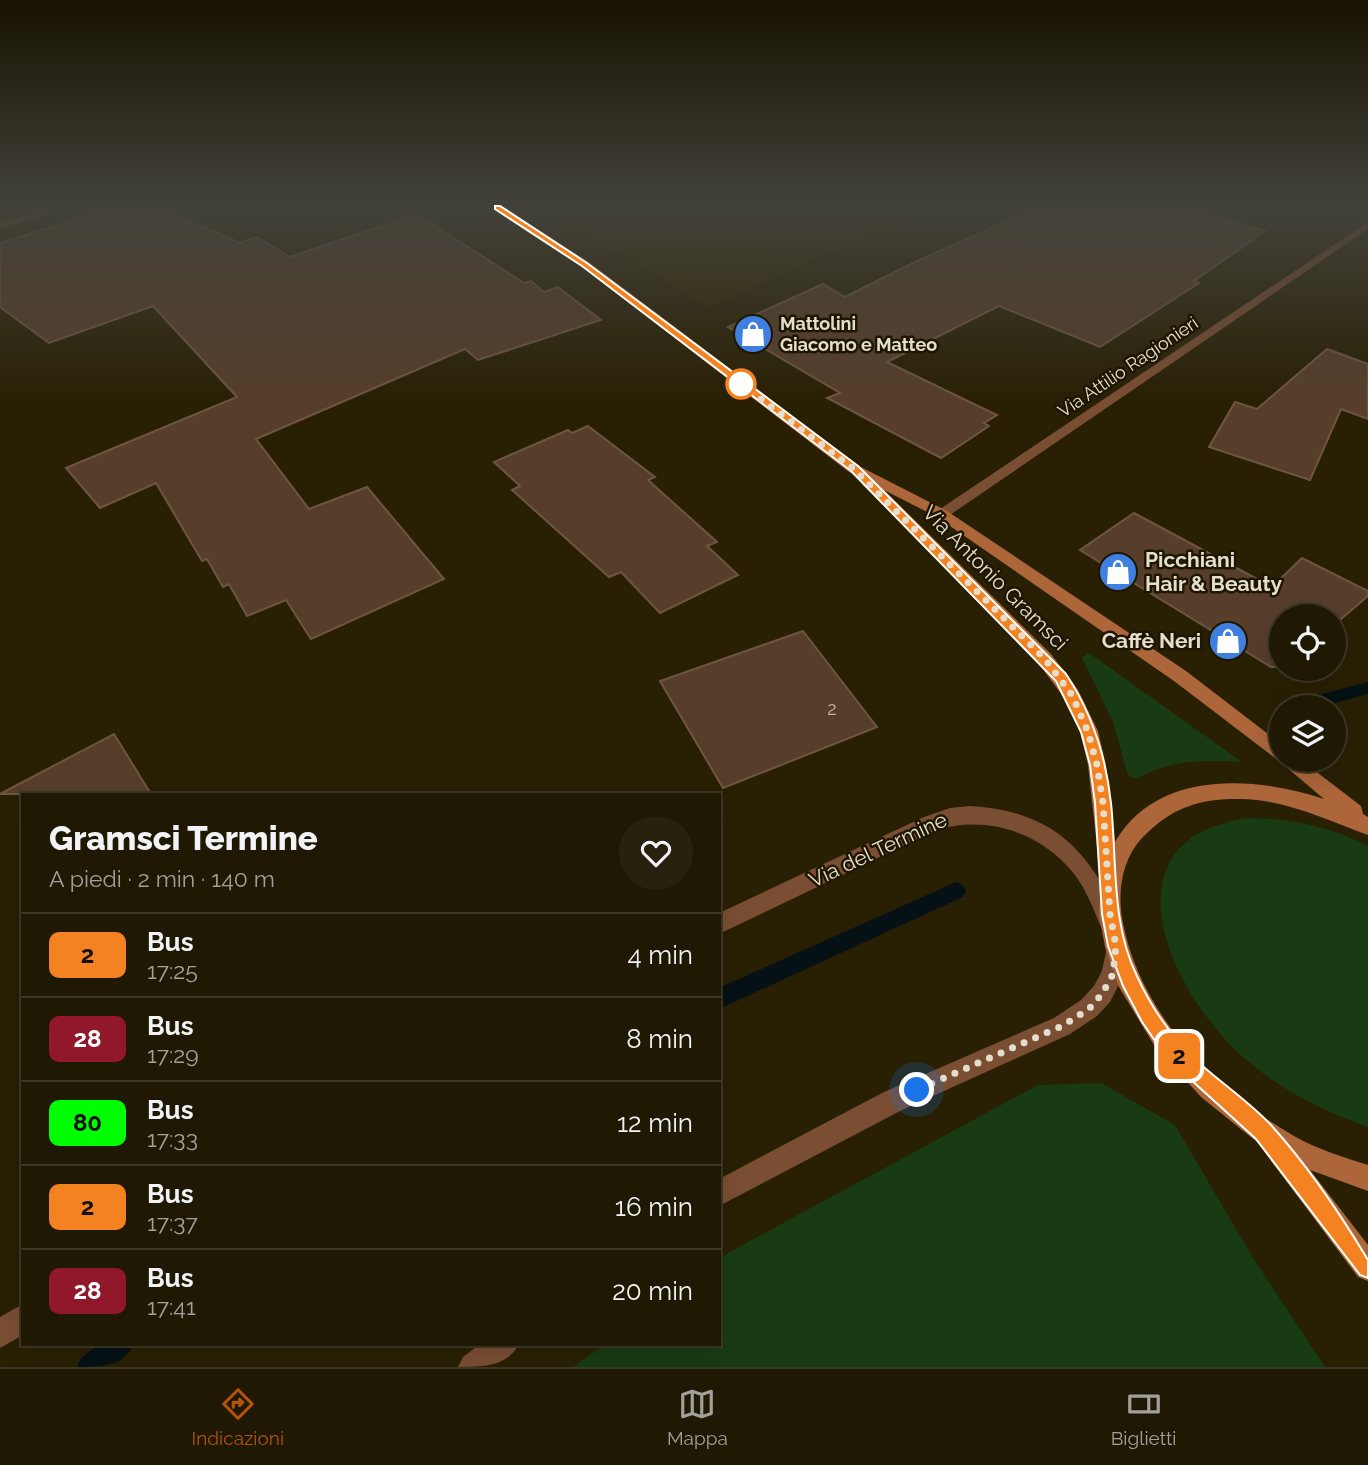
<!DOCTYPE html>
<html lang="it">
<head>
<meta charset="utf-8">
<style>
	:root { --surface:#1f1803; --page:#27210d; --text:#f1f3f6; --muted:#a1a09a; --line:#3c3725; --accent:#b45309 }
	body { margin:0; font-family:Raleway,sans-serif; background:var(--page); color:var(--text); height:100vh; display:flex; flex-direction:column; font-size:26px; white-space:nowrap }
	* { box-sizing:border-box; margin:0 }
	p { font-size:23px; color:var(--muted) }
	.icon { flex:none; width:38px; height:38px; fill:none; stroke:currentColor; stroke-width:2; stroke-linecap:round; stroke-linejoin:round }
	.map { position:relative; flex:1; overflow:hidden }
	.sheet { position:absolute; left:21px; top:793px; width:700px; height:553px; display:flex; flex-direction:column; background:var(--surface); border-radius:0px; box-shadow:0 7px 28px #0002,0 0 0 2px var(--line) }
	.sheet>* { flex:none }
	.badge { padding:0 14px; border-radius:10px; font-size:24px; line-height:46px }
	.controls { position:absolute; left:1269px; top:604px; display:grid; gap:14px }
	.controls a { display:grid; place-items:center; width:77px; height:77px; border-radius:50%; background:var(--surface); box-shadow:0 7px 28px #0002,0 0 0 2px var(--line); font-size:35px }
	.you { position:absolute; width:35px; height:35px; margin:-18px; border:5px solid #fff; border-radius:50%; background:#1a73e8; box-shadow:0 0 0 10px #1a73e833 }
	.map>.badge { position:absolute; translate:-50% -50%; box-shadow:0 0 0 4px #fff }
	.round { display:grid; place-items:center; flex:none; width:74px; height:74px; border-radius:37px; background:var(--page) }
	.head { display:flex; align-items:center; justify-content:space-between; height:119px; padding:0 28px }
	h1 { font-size:33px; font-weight:800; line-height:52px }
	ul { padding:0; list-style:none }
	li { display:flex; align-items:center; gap:21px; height:84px; padding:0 28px; border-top:2px solid var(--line) }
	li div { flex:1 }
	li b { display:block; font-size:26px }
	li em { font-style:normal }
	li .badge { min-width:77px; font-weight:700; text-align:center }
	.menu { display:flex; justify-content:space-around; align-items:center; height:98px; border-top:2px solid var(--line); background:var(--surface); font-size:19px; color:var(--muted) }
	.menu a { display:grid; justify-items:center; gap:4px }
	.menu .selected { color:var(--accent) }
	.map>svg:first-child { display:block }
	.built { fill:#312500 }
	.green { fill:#183b13 }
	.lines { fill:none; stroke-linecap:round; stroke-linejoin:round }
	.stream { fill:#051115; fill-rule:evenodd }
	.building { fill:#563e2b; stroke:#6e5542; stroke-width:2 }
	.street { fill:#7a4e33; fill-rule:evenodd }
	.secondary { fill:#ac663a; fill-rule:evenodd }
	.line { fill:#f58220; stroke:#fff; stroke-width:2 }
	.walk { stroke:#e4dece; stroke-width:7; stroke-dasharray:0 12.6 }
	.stop-dot { fill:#fff; stroke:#f58220; stroke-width:3.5 }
	.labels { text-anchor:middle; stroke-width:5; stroke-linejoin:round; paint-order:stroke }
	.far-poi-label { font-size:18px; font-weight:bold; fill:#e4dece; stroke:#1f1600; text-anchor:start }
	.far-street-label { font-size:18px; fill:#e4dece; stroke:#1f1600 }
	.number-label { font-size:18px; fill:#c0b6a5 }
	.poi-label { font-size:21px; font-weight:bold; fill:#e4dece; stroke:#1f1600; text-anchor:start }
	.street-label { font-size:21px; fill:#e4dece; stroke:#1f1600 }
</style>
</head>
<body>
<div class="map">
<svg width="1368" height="1367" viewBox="0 0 1368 1367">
	<rect width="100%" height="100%" fill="#292004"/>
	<path class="built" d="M543,208H931L710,307Z"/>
	<g class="green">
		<path d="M1089,653L1242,762C1201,760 1172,759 1136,779L1128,775L1113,722L1082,658Z"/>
		<path d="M1248,818C1291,818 1330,827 1368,846V1127C1322,1111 1279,1089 1243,1057C1169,991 1100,839 1248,818Z"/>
		<path d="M1101,1083L1175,1125L1253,1258L1325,1367H573L605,1344H719V1259L726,1254L1038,1085Z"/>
	</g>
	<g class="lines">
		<g class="stream">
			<path d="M1368,682V694L1320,707H1288L1290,703L1296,701Z"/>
			<path d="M956,882L963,885L966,891L963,897L719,1009V988Z"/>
			<path d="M99,1344H134C124,1367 100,1367 77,1367L81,1358Z"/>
		</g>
	</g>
	<g class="building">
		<path d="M110,208H161L240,243L257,237L290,257L417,214L524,283L531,281L544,292L558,287L601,320L478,360L465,349L256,439L309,509L367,487L444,579L311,639L286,600L247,616L229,584L223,587L207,559L202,561L156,483L100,508L66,468L237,397L153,306L49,343L0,307V243Z"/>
		<path d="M1037,208H1185L1265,231L1194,281L1199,283L1100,347L999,306L887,362L997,415L984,423L989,426L941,458L827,398L840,393L728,327L823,284L845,297L915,262Z"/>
		<path d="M1327,349L1368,364V419L1341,409L1310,480L1209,447L1235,402L1257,409Z"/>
		<path d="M588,426L655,477L648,480L717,542L707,546L738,575L660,613L621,572L609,577L512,490L520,486L494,462L568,430L572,433Z"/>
		<path d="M1134,513L1272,587L1302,558L1368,591V596L1334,625V616H1281V667H1271L1080,550Z"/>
		<path d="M803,631L877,727L723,788L660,681Z"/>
		<path d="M114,734L151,794H0Z"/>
	</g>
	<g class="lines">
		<g class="street">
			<path d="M48,208H62L0,229V223Z"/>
			<path d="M1368,222V229L947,517H937L935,514L937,511Z"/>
			<path d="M970,806C1052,811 1088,848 1120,920L1117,927L1109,930L1101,927C1093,908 1085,886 1070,869C1037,831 985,815 936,830L719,934V913L924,817L950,808Z"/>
			<path d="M1116,939L1124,942L1127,950L1124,974L1110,1002L1097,1016L1070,1034L902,1110L719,1206V1179L884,1092L1054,1018L1081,1000L1094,986L1102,971L1108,942Z"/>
			<path d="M23,1304V1335L0,1348V1317Z"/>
			<path d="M480,1344H519C507,1367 483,1367 458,1367L463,1357Z"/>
		</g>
		<path class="secondary" d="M494,208H504L589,262L859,466L947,511L1186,671L1281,744V760H1301L1361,806L1363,814L1368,817V835C1326,820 1287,800 1241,799C1199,798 1171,808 1142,838C1121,860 1117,895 1123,923C1140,1013 1216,1092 1294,1136C1317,1149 1343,1157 1368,1165V1191L1310,1170L1368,1245V1281L1358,1277L1257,1142L1201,1097L1154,1045L1119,987L1105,947L1099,914L1101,882L1088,765L1080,731L1065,699L1039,664L862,484V478L849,472L581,266ZM884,490L937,517L1174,681L1279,761L1324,799C1255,776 1157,769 1115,842L1106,765L1098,731L1078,690L1051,654Z"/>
	</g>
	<linearGradient id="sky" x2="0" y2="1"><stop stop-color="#171202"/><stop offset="0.52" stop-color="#43423a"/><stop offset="1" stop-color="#43423a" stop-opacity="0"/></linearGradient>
	<rect width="1368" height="399" fill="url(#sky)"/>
	<path class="line" d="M495,206H500L587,263L858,466L1066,674C1092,713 1106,757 1111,803C1117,861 1111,923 1137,976C1148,1000 1163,1024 1180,1043C1206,1074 1243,1095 1271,1125C1309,1167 1341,1215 1368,1260V1278L1360,1275L1256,1139L1167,1058L1142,1022L1123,986L1108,946L1102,914L1095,803L1090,765L1081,732L1056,681L851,471L582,266L495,209Z"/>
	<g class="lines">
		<path class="walk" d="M741,384L854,469L1045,659L1072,695L1088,732L1097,765L1103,803L1110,914L1116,946L1113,974L1102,994L1089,1009L1062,1026L917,1090"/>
	</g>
	<defs>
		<symbol id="shop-disc" viewBox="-11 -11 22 22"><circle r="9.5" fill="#3f7fe0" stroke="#1f1600"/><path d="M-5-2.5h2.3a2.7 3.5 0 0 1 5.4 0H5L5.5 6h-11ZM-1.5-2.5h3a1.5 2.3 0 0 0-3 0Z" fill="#fff"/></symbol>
	</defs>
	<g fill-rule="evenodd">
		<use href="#shop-disc" x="731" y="312" width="44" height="44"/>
		<use href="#shop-disc" x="1096" y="550" width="44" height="44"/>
		<use href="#shop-disc" x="1206" y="619" width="44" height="44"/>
	</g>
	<circle class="stop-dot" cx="741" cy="384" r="14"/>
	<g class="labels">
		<g class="far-poi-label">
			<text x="780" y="330">Mattolini<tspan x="780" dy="21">Giacomo e Matteo</tspan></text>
		</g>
		<g class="far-street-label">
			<text transform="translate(1128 367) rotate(-34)" y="6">Via Attilio Ragionieri</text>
		</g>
		<g class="number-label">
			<text x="832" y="715">2</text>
		</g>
		<g class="poi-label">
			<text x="1145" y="567">Picchiani<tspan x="1145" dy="24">Hair &amp; Beauty</tspan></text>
			<text x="1201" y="648" text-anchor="end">Caffè Neri</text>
		</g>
		<g class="street-label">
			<text transform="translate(995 578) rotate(45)" y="7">Via Antonio Gramsci</text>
			<text transform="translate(878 850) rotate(-25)" y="7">Via del Termine</text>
		</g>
	</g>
</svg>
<div class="controls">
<a><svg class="icon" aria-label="locate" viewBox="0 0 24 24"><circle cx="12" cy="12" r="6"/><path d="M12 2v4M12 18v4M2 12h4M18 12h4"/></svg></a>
<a><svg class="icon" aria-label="layers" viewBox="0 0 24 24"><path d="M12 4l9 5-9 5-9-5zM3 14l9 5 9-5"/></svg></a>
</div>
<div class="you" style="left:917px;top:1090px"></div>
<b class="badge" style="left:1179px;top:1056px;background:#f58220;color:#111">2</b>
<section class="sheet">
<div class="head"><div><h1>Gramsci Termine</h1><p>A piedi · 2 min · 140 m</p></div><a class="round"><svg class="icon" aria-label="heart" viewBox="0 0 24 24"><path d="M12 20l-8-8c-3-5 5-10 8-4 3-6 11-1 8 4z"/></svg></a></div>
<ul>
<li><span class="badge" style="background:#f58220;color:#111">2</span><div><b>Bus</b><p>17:25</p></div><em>4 min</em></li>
<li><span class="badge" style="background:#91172a;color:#fff">28</span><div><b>Bus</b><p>17:29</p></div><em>8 min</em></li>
<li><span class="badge" style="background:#0f0;color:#111">80</span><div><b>Bus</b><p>17:33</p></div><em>12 min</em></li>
<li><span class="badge" style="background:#f58220;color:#111">2</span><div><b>Bus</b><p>17:37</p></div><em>16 min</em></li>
<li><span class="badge" style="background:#91172a;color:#fff">28</span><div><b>Bus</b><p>17:41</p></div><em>20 min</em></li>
</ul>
</section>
</div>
<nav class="menu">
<a class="selected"><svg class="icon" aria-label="directions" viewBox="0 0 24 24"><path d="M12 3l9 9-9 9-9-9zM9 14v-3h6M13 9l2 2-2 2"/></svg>Indicazioni</a>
<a><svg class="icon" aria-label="map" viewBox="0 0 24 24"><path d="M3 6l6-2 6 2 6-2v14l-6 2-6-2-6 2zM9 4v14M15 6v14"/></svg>Mappa</a>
<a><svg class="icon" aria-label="tickets" viewBox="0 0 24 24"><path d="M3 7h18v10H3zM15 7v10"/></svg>Biglietti</a>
</nav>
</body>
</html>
